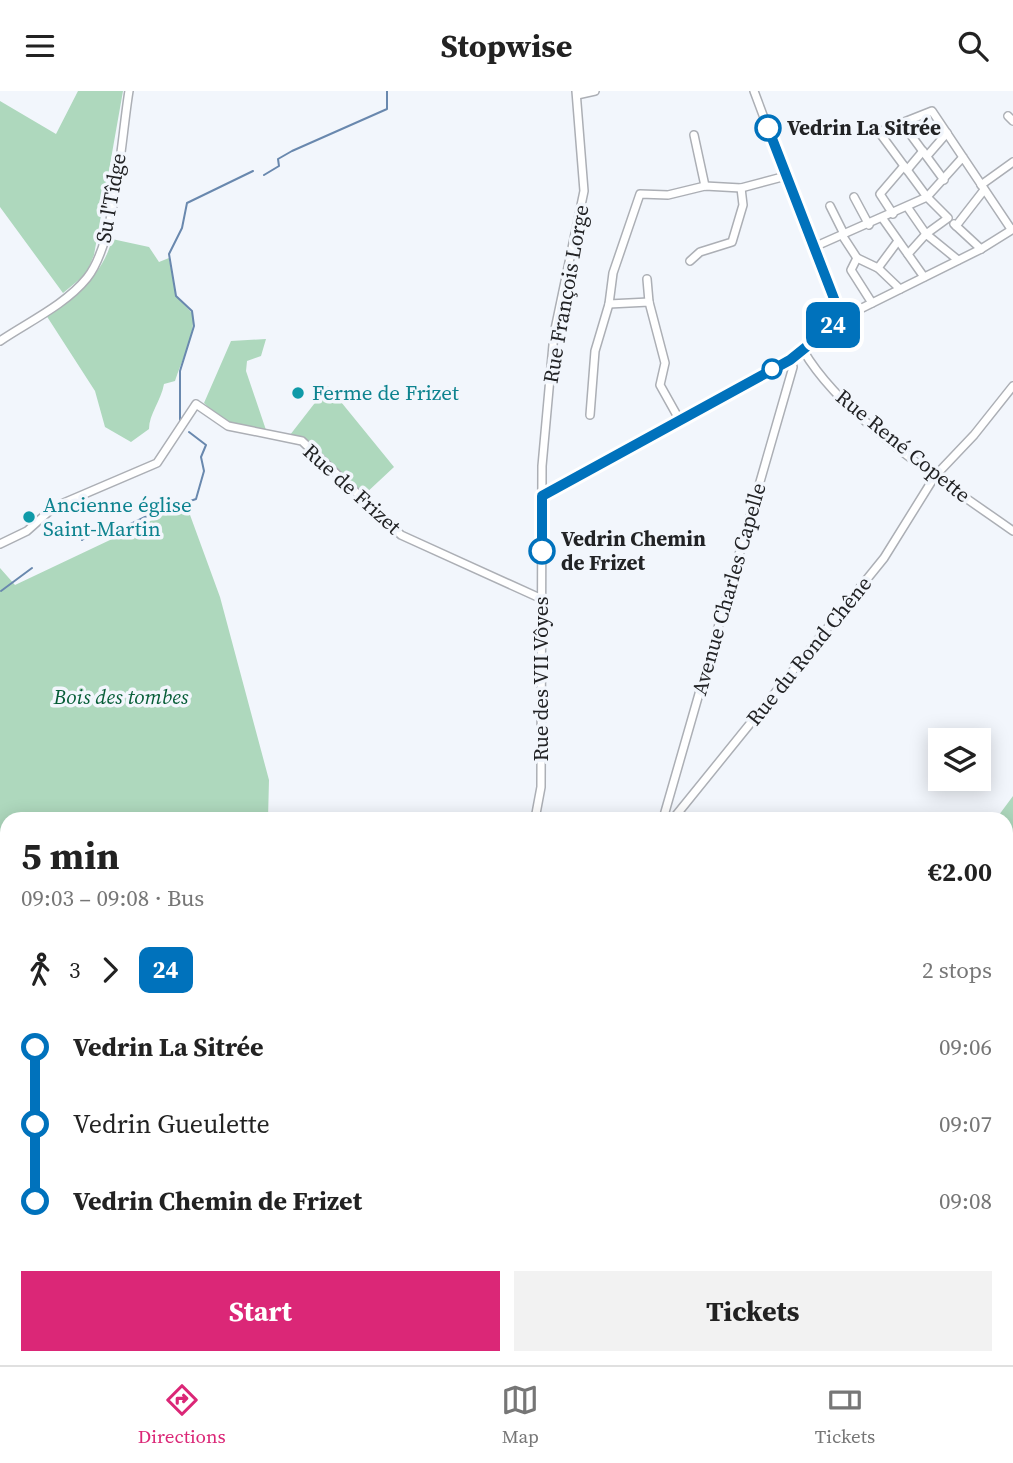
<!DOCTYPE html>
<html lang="en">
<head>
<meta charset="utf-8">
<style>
	:root { --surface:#fff; --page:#f2f2f2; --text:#222; --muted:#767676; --line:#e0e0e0; --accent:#db2777 }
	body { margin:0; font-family:"Source Serif 4",serif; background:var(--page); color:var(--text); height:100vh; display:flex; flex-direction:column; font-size:26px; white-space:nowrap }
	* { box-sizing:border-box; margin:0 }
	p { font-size:23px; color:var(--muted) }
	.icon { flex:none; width:38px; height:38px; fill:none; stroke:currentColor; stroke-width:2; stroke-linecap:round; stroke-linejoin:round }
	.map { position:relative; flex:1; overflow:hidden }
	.panel { position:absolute; left:0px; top:721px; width:1013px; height:553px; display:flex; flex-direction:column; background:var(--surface); border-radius:21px 21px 0 0; box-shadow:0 4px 18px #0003 }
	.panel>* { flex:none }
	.badge { padding:0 14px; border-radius:10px; font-size:24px; line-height:46px }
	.controls { position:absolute; left:928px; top:637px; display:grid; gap:14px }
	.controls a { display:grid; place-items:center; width:63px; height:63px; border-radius:0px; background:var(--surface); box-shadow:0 4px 18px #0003; font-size:35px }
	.map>.badge { position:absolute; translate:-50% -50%; box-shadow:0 0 0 4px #fff }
	.legs { display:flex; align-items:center; gap:10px; height:77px; padding:0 21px; font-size:23px }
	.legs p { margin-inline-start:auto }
	.overview { display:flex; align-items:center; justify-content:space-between; height:119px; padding:0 21px }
	h1 { font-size:38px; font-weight:700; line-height:52px }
	.button { display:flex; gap:14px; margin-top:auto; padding:14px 21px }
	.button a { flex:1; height:80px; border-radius:0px; background:var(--accent); color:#fff; font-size:28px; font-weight:700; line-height:80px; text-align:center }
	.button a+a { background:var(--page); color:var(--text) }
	ul { padding:0 21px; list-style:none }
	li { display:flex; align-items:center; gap:24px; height:77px; font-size:26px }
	li i { display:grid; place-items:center; width:10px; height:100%; margin:0 9px; background:currentColor }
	li i::after { content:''; width:18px; height:18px; margin:-9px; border:5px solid; border-radius:50%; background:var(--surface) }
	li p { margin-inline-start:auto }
	li:first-child i { background:linear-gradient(#0000 50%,currentColor 0) }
	li:last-child i { background:linear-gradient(currentColor 50%,#0000 0) }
	header { display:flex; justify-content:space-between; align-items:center; height:91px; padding:0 21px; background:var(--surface); font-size:32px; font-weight:700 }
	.menu { display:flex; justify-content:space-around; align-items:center; height:98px; border-top:2px solid var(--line); background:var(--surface); font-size:19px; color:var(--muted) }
	.menu a { display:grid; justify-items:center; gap:4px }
	.menu .selected { color:var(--accent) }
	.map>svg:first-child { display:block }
	.green { fill:#aed8bd }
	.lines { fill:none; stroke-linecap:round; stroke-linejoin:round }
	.stream { stroke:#6988ae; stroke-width:2 }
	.minor-casing { stroke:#acafb5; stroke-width:10 }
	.minor { stroke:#fff; stroke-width:7 }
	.line-1-casing { stroke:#fff; stroke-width:16 }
	.line-1 { stroke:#0072bc; stroke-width:10 }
	.stop-1-dot { fill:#fff; stroke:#0072bc; stroke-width:3.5 }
	.culture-dot { fill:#0f9aa8; stroke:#f2f6fc; stroke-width:2.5 }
	.labels { text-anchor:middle; stroke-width:7; stroke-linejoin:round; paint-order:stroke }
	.stop-label { font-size:21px; font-weight:bold; fill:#222325; stroke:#f2f6fc; text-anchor:start }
	.street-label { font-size:21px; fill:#222325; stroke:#f2f6fc }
	.culture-label { font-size:21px; fill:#0d838f; stroke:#f2f6fc; text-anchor:start }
	.park-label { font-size:21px; font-style:italic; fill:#055c36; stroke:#f2f6fc }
</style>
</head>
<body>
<header><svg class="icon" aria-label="menu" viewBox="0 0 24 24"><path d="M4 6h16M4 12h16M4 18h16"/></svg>Stopwise<svg class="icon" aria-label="search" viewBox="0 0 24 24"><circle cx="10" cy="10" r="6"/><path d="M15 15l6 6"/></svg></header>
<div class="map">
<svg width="1013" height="1274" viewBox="0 0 1013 1274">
	<rect width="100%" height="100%" fill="#f2f6fc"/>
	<g class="green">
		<path d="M78,0H123L94,164L86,183L63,202L0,116V10L56,43Z"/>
		<path d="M112,148L149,156L159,171L169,167L176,205L193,223C195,246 182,268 175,290L164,293C161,310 149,323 149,338L131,351L105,336L95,300L46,224C75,204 103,185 112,148Z"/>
		<path d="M266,248L261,265L247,270L246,280L266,339L223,330L204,312L231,250Z"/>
		<path d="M328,295L394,376L364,404L307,350L290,344Z"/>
		<path d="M186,413L220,506L269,689L268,728H7V919L0,936V477L15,494Z"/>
		<path d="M1013,705V817L1006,828V728H996Z"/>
		<path d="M1013,846V970L1006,968V857Z"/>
		<path d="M0,1117L7,1122V1267H198L199,1271L189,1274H0Z"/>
		<path d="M484,1267H573L563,1274H479Z"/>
		<path d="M653,1267H771L769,1274H655Z"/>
		<path d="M787,1267H954L952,1274H785Z"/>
	</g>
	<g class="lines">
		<g class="stream">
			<path d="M264,84L279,75L278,68L292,60L387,18V0"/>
			<path d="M180,330V280L194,235L192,220L176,205L169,163L182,137L187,112L253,80"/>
			<path d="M101,441L108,444L145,426L196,408L204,380L201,366L206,354L189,341"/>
			<path d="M82,449L94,439L98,440"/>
			<path d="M1,500L32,477"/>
			<path d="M1006,826L1013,808"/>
			<path d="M724,1267V1274"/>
		</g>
		<defs>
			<g id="minor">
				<path d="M754,0L838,225"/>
				<path d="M577,4L595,0"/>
				<path d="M1008,25L1013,30"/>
				<path d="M902,32L944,89"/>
				<path d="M694,44L705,95"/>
				<path d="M927,65L947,42"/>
				<path d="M963,66L927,106L879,41L932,20L1011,138"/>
				<path d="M907,79L923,60"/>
				<path d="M981,94L1013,71"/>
				<path d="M854,106L869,134"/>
				<path d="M830,115L844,143"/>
				<path d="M893,123L880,103L904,75"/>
				<path d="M883,128L924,186"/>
				<path d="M954,133L981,158"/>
				<path d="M956,135L984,99"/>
				<path d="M842,144L857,167L878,177L900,198"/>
				<path d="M814,156L927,106L948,127L926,143L908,117"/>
				<path d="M908,163L926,143L958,169"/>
				<path d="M857,167L851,179L872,212"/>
				<path d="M690,170L700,161L732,151L743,114L741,97"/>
				<path d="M878,177L898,150"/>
				<path d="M647,188L649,211"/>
				<path d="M838,225L852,222L981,158L1013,138"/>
				<path d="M0,250C28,231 65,214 87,187C116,151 121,48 129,0"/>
				<path d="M803,259C843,328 947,393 1013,440"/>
				<path d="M590,324L595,260L609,213"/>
				<path d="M679,328L660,294L665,272L649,211L609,213L613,182L640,103L668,104L705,95L741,97L786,85"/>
				<path d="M542,405L790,269L836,231L838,225"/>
				<path d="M0,453L27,440L54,416L157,372L196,313L228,335L302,350L401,444L542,508"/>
				<path d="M535,728L541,696L542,375L554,243L584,100L576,0"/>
				<path d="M663,728L793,276L790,269"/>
				<path d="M673,728L884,467L935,385L974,344L1013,295"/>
				<path d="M1006,846L1013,835"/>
				<path d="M1006,1124L1013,1126"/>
				<path d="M619,1267L620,1274"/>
				<path d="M409,1274L416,1267"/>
				<path d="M776,1274L779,1267"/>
			</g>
		</defs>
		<use href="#minor" class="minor-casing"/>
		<use href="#minor" class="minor"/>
	</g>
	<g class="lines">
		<defs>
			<path id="line-1" d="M542,460V405L790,269L836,232L838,218L768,37"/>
		</defs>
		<use href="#line-1" class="line-1-casing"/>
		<use href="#line-1" class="line-1"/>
	</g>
	<g class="stop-1-dot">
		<circle cx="768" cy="37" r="12"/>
		<circle cx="772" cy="278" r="9"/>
		<circle cx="542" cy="460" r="12"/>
	</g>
	<g class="culture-dot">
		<circle cx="298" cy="302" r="7"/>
		<circle cx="29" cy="426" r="7"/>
	</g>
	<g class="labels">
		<g class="stop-label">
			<text x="787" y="44">Vedrin La Sitrée</text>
			<text x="561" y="455">Vedrin Chemin<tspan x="561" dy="24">de Frizet</tspan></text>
		</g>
		<g class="street-label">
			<text transform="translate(111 107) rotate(-80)" y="7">Su l'Tîdge</text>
			<text transform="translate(566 203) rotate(-80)" y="7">Rue François Lorge</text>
			<text transform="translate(903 355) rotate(39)" y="7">Rue René Copette</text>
			<text transform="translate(352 398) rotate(42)" y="7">Rue de Frizet</text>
			<text transform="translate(729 498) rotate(-74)" y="7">Avenue Charles Capelle</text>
			<text transform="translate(809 560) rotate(-51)" y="7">Rue du Rond Chêne</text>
			<text transform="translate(541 588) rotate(-90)" y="7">Rue des VII Vôyes</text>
		</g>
		<g class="culture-label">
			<text x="312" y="309">Ferme de Frizet</text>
			<text x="43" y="421">Ancienne église<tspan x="43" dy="24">Saint-Martin</tspan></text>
		</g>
		<g class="park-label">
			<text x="121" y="613">Bois des tombes</text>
		</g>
	</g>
</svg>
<div class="controls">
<a><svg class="icon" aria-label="layers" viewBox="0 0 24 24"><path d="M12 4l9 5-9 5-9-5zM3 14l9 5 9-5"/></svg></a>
</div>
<b class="badge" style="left:833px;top:234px;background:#0072bc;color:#fff">24</b>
<section class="panel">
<div class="overview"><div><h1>5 min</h1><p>09:03 – 09:08 · Bus</p></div><b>€2.00</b></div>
<div class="legs"><svg class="icon" aria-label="walk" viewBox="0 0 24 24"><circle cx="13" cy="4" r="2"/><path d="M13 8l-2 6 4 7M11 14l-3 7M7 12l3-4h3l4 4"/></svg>3<svg class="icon" aria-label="forward" viewBox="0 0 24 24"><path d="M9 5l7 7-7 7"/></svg><b class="badge" style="background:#0072bc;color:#fff">24</b><p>2 stops</p></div>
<ul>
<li><i style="color:#0072bc"></i><b>Vedrin La Sitrée</b><p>09:06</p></li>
<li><i style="color:#0072bc"></i><span>Vedrin Gueulette</span><p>09:07</p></li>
<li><i style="color:#0072bc"></i><b>Vedrin Chemin de Frizet</b><p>09:08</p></li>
</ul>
<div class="button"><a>Start</a><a>Tickets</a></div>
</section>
</div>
<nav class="menu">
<a class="selected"><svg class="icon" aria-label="directions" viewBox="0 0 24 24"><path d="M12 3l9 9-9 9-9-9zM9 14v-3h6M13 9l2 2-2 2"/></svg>Directions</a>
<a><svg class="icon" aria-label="map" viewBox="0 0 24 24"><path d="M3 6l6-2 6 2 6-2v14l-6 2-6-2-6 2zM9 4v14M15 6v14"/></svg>Map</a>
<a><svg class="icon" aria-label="tickets" viewBox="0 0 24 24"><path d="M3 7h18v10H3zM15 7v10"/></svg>Tickets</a>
</nav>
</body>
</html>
